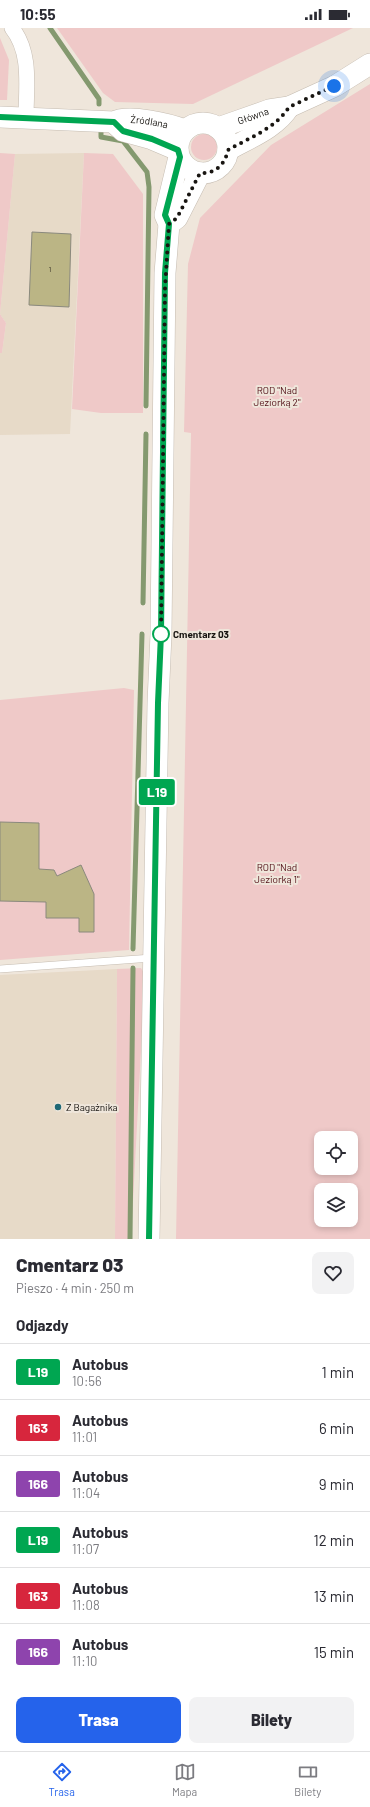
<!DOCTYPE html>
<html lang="pl">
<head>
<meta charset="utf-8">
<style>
	:root { --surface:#fff; --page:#f2f2f3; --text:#2b2b33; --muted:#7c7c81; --line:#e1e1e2; --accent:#2563eb }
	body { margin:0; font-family:Barlow,sans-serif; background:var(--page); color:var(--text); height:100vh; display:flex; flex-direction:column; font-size:15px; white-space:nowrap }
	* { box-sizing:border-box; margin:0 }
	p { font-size:13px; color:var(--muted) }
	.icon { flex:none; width:22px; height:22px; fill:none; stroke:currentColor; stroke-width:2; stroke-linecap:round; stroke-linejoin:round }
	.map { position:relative; height:1211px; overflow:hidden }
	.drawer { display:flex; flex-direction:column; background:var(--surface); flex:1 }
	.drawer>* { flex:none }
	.badge { padding:0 8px; border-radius:3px; font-size:14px; line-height:26px }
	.fabs { position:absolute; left:314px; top:1103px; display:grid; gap:8px }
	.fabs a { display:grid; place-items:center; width:44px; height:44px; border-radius:8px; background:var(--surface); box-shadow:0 2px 6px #0003; font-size:20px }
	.you { position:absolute; width:20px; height:20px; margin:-10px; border:3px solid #fff; border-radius:50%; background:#1a73e8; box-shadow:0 0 0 6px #1a73e833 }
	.map>.badge { position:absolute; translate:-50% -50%; box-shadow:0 0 0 2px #fff }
	h2 { padding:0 16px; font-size:15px; line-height:36px }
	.round { display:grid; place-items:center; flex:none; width:42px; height:42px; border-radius:8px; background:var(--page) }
	.head { display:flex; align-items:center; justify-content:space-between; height:68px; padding:0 16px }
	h1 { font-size:19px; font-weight:800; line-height:30px }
	.action { display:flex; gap:8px; margin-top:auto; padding:8px 16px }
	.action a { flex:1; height:46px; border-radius:8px; background:var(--accent); color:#fff; font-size:16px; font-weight:800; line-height:46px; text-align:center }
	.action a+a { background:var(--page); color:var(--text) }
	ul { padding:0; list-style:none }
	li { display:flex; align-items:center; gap:12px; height:56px; padding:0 16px; border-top:1px solid var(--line) }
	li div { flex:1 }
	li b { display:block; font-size:15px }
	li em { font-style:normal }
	li .badge { min-width:44px; font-weight:700; text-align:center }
	.status { display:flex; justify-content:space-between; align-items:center; height:28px; padding:0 20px; background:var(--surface); direction:ltr }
	.status svg { height:11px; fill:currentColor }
	.dock { display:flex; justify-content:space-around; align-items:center; height:56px; border-top:1px solid var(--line); background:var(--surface); font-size:11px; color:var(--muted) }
	.dock a { display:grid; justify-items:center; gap:2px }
	.dock .on { color:var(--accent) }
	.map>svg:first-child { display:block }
	.built { fill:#e7dac8 }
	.green { fill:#efc9c8; fill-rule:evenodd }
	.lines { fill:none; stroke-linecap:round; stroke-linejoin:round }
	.stream { stroke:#84996f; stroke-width:5 }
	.building { fill:#bbb585; stroke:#8a897d }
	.lane-casing { stroke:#c5bcb1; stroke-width:8 }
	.street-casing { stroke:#c5bcb1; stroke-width:16 }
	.secondary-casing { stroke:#c5bcb1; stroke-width:22 }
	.lane { stroke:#fff; stroke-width:7 }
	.street { stroke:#fff; stroke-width:15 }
	.secondary { stroke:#fff; stroke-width:21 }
	.line-casing { stroke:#fff; stroke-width:9 }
	.line { stroke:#00a651; stroke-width:6 }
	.walk { stroke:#181511; stroke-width:4; stroke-dasharray:0 7.2 }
	.stop-dot { fill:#fff; stroke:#00a651; stroke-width:2 }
	.poi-dot { fill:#1f6875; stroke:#efe6db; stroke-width:1.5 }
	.labels { text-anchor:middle; stroke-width:4; stroke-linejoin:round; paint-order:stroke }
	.number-label { font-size:8px; fill:#413d2e }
	.street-label { font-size:10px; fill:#181511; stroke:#efe6db }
	.park-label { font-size:10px; fill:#521017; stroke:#efe6db }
	.stop-label { font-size:10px; font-weight:bold; fill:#181511; stroke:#efe6db; text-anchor:start }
	.poi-label { font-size:10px; fill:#181511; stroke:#efe6db; text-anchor:start }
</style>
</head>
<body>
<div class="status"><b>10:55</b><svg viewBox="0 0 49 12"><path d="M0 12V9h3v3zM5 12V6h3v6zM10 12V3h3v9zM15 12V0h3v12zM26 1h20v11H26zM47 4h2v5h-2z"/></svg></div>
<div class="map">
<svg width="370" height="1211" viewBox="0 0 370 1211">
	<rect width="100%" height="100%" fill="#efe6db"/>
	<g class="built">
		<path d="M84,125L70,406L0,407V325H2L6,295L0,286L15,126Z"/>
		<path d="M117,941L115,1211H0V947Z"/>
	</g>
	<g class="green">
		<path d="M57,0H353L193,76L115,74L103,65Z"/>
		<path d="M0,10L9,32L7,72H0Z"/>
		<path d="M370,56V1211H176L190,461L191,405L184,404L188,236L200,190L271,117ZM321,1110H351V1140H321ZM321,1162H351V1192H321Z"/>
		<circle cx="204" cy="119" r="13"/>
		<path d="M0,125L15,126L0,286Z"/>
		<path d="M84,125L113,126L143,166V385H101L72,381Z"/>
		<path d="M0,286L6,295L2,325H0Z"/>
		<path d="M124,660L134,662L129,922L0,932V672Z"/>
		<path d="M141,940L145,947L131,1211H115L117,941Z"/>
	</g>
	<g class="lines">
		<g class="stream">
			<path d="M50,0L99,71V76"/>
			<path d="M101,104V109L123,113L147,144L149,159L146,378"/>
			<path d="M143,575L146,406"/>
			<path d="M133,921L142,606"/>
			<path d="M130,1211L133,940"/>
		</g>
	</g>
	<g class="building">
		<path d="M32,204L71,206L69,279L29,277Z"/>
		<path d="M0,794L39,795V841L54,842L57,848L81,837L94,866V904H79V890H46V874L0,873Z"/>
	</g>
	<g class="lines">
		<defs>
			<path id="lane" d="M0,941L152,930"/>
			<path id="street" d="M12,0C32,25 26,60 26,90"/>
			<g id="secondary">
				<path id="s1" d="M0,89L114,94C128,86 170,96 185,102"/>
				<circle cx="203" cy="120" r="25"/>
				<path d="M114,95L123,103L152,111L178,122"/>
				<path id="s2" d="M218,100L269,82L289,79L335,58L370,36"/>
				<path d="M228,122C249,110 276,100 289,79"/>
				<path d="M169,196L177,190L200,145"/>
				<path d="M149,1211L158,675L161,606L165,245L169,196L165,187L179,129"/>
			</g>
		</defs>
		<use href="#lane" class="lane-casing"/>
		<use href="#street" class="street-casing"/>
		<use href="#secondary" class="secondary-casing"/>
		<use href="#lane" class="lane"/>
		<use href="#street" class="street"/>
		<use href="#secondary" class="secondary"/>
	</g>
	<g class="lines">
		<defs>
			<path id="line" d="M0,89L114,94L123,103L152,111L178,122L180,129L165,187L169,196L165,245L161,606L158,675L149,1211"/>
		</defs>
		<use href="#line" class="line-casing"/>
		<use href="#line" class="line"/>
		<path class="walk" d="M161,606L165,260L169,196L177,190L200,145C215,146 225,137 228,122C249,110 276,100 289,79L334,58"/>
	</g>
	<circle class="stop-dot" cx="161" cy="606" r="8"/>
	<circle class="poi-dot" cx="58" cy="1079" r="4"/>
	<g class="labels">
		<g class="number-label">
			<text x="50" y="244">1</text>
		</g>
		<g class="street-label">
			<text dy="4" stroke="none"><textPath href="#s2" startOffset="37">Główna</textPath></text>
			<text dy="4" stroke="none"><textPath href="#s1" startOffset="150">Źródlana</textPath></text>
		</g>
		<g class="park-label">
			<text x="277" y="366">ROD "Nad<tspan x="277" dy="12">Jeziorką 2"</tspan></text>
			<text x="277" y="843">ROD "Nad<tspan x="277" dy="12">Jeziorką 1"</tspan></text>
		</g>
		<g class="stop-label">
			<text x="173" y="610">Cmentarz 03</text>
		</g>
		<g class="poi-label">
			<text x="66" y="1083">Z Bagażnika</text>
		</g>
	</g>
</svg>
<div class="fabs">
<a><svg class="icon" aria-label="locate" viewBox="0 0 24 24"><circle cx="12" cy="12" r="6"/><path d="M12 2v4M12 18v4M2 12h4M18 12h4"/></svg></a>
<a><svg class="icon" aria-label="layers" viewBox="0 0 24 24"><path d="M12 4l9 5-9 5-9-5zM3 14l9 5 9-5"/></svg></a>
</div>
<div class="you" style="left:334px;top:58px"></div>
<b class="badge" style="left:157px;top:764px;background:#00a651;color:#fff">L19</b>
</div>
<section class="drawer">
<div class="head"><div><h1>Cmentarz 03</h1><p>Pieszo · 4 min · 250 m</p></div><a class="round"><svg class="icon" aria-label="heart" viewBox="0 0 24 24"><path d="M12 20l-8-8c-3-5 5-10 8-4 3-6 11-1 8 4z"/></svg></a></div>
<h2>Odjazdy</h2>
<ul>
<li><span class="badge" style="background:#00a651;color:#fff">L19</span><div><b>Autobus</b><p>10:56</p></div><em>1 min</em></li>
<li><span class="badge" style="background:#d7263d;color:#fff">163</span><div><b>Autobus</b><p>11:01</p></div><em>6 min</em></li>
<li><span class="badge" style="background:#8e44ad;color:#fff">166</span><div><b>Autobus</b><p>11:04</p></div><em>9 min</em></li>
<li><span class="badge" style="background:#00a651;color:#fff">L19</span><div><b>Autobus</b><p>11:07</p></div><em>12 min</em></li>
<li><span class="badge" style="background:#d7263d;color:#fff">163</span><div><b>Autobus</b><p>11:08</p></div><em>13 min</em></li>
<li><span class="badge" style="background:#8e44ad;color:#fff">166</span><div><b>Autobus</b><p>11:10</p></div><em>15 min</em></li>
</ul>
<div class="action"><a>Trasa</a><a>Bilety</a></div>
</section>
<nav class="dock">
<a class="on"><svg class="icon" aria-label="directions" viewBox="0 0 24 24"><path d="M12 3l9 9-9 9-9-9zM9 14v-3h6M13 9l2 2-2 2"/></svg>Trasa</a>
<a><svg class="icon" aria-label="map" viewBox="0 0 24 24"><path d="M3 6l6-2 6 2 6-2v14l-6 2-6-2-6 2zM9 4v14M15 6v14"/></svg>Mapa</a>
<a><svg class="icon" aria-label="tickets" viewBox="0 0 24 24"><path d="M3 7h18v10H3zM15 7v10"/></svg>Bilety</a>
</nav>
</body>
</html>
